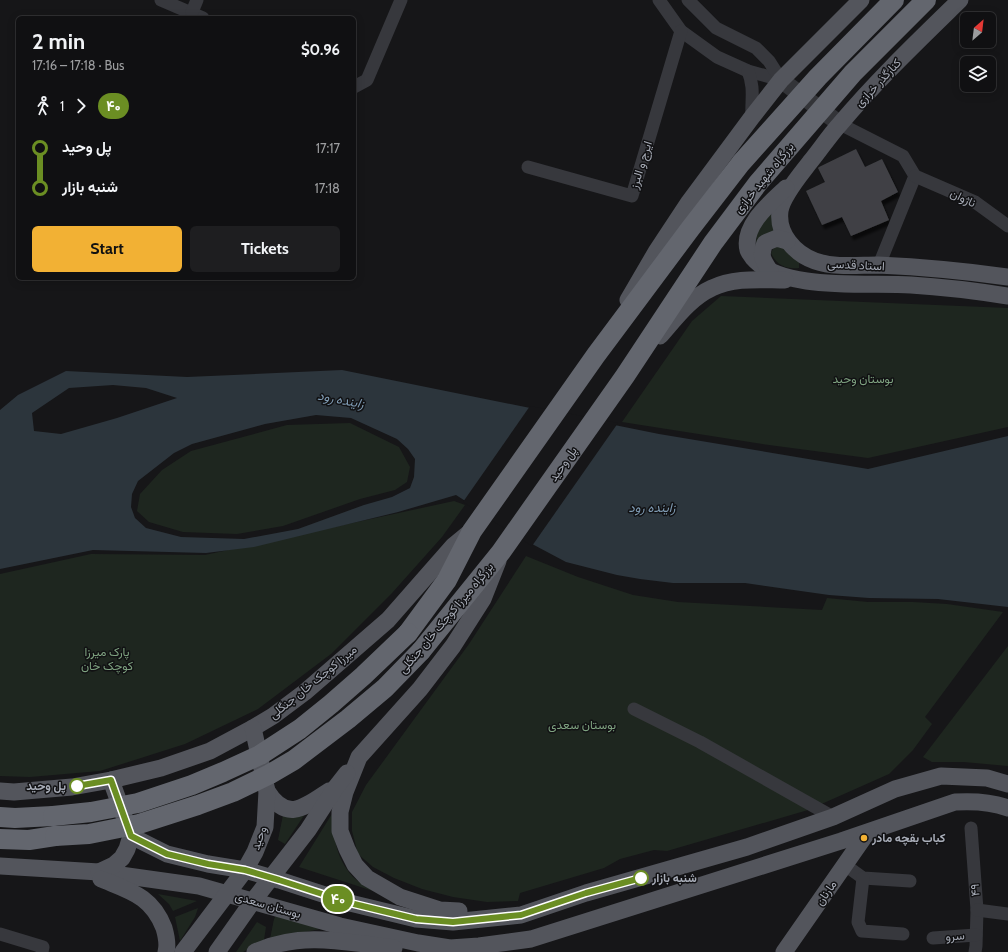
<!DOCTYPE html>
<html lang="en">
<head>
<meta charset="utf-8">
<style>
	:root { --surface:#101012; --page:#1e1e20; --text:#f1f3f6; --muted:#9c9d9f; --line:#303032; --accent:#f2b134 }
	body { margin:0; font-family:Cabin,Vazirmatn,sans-serif; background:var(--page); color:var(--text); height:100vh; display:flex; flex-direction:column; font-size:15px; white-space:nowrap }
	* { box-sizing:border-box; margin:0 }
	p { font-size:13px; color:var(--muted) }
	.icon { flex:none; width:22px; height:22px; fill:none; stroke:currentColor; stroke-width:2; stroke-linecap:round; stroke-linejoin:round }
	.map { position:relative; flex:1; overflow:hidden }
	.drawer { position:absolute; left:16px; top:16px; width:340px; height:264px; display:flex; flex-direction:column; background:var(--surface); border-radius:6px; box-shadow:0 2px 10px #0003,0 0 0 1px var(--line) }
	.drawer>* { flex:none }
	.badge { padding:0 8px; border-radius:13px; font-size:14px; line-height:26px }
	.needle { width:26px; rotate:28deg }
	.fabs { position:absolute; left:960px; top:12px; display:grid; gap:8px }
	.fabs a { display:grid; place-items:center; width:36px; height:36px; border-radius:6px; background:var(--surface); box-shadow:0 2px 10px #0003,0 0 0 1px var(--line); font-size:20px }
	.map>.badge { position:absolute; translate:-50% -50%; box-shadow:0 0 0 2px #fff }
	.legs { display:flex; align-items:center; gap:6px; height:44px; padding:0 16px; font-size:13px }
	.legs p { margin-inline-start:auto }
	.headline { display:flex; align-items:center; justify-content:space-between; height:68px; padding:0 16px }
	h1 { font-size:22px; font-weight:700; line-height:30px }
	.button { display:flex; gap:8px; margin-top:auto; padding:8px 16px }
	.button a { flex:1; height:46px; border-radius:6px; background:var(--accent); color:#111; font-size:16px; font-weight:700; line-height:46px; text-align:center }
	.button a+a { background:var(--page); color:var(--text) }
	ul { padding:0 16px; list-style:none }
	li { display:flex; align-items:center; gap:14px; height:40px; font-size:15px }
	li i { display:grid; place-items:center; width:6px; height:100%; margin:0 5px; background:currentColor }
	li i::after { content:''; width:10px; height:10px; margin:-5px; border:3px solid; border-radius:50%; background:var(--surface) }
	li p { margin-inline-start:auto }
	li:first-child i { background:linear-gradient(#0000 50%,currentColor 0) }
	li:last-child i { background:linear-gradient(currentColor 50%,#0000 0) }
	.map>svg:first-child { display:block }
	.green { fill:#1e261f }
	.water { fill:#2c353c; fill-rule:evenodd }
	.pier { fill:#161618 }
	.building { fill:#404145; filter:url(#shadow) }
	.lines { fill:none; stroke-linecap:round; stroke-linejoin:round }
	.major-tunnel { stroke:#333438; stroke-width:17; stroke-dasharray:17 8; stroke-linecap:butt }
	.minor { stroke:#37383d; stroke-width:13 }
	.major { stroke:#53555c; stroke-width:17 }
	.highway { stroke:#63666e; stroke-width:20 }
	.highway-bridge { stroke:#63666e; stroke-width:20 }
	.line-1-casing { stroke:#fff; stroke-width:9 }
	.line-1 { stroke:#6b8e23; stroke-width:6 }
	.stop-1-dot { fill:#fff; stroke:#6b8e23; stroke-width:2 }
	.poi-dot { fill:#f2b134; stroke:#111113; stroke-width:1.5 }
	.labels { text-anchor:middle; stroke-width:3; stroke-linejoin:round; paint-order:stroke }
	.street-label { font-size:12px; fill:#a8adb8; stroke:#111113 }
	.park-label { font-size:12px; fill:#7fa381; stroke:#111113 }
	.stop-label { font-size:12px; font-weight:bold; fill:#a8adb8; stroke:#111113; text-anchor:end }
	.poi-label { font-size:12px; font-weight:bold; fill:#a8adb8; stroke:#111113; text-anchor:start }
	.water-label { font-size:13px; font-style:italic; fill:#7f9bb3; stroke:#111113 }
</style>
</head>
<body>
<div class="map">
<svg width="1008" height="952" viewBox="0 0 1008 952">
	<defs>
		<filter id="shadow"><feDropShadow dx="2.5" dy="4.5" stdDeviation="1" flood-color="#0009"/></filter>
	</defs>
	<rect width="100%" height="100%" fill="#161618"/>
	<g class="green">
		<path d="M775,207L776,234L758,252C752,229 762,224 775,207Z"/>
		<path d="M778,246L783,247L799,262V268C786,269 777,266 771,253L773,249Z"/>
		<path d="M721,296L1008,308V427L868,458L769,445L622,422L692,321Z"/>
		<path d="M350,423L399,447L410,467L407,482L395,490L360,499L283,526L237,534L183,532L149,522L137,511L140,494L162,470L191,451L287,425Z"/>
		<path d="M454,501L465,505L442,537L392,593L331,654L258,709L185,744L100,771L30,777L0,776V574L91,554L205,555Z"/>
		<path d="M526,556L578,577L633,595L678,602L822,610L827,598L868,602H913L947,604L1003,612L925,717L932,724L913,750L889,774L808,810L667,851L654,850L620,859L604,868L520,893L518,901L487,902L453,897L422,889L394,878L373,867L358,854L352,831V812L366,785L469,644Z"/>
		<path d="M1008,646V766L964,762H932L923,757Z"/>
		<path d="M335,809C332,834 335,857 353,877C358,882 367,887 373,891L299,867Z"/>
		<path d="M305,814L285,844L278,840L283,815Z"/>
		<path d="M158,894L197,901L173,911L169,904Z"/>
		<path d="M198,908L195,917L180,941L175,917Z"/>
		<path d="M278,913L325,928L270,939L274,919Z"/>
		<path d="M257,922L266,927L264,940L243,952H236Z"/>
	</g>
	<path class="water" d="M342,370L659,434L868,469L1008,436V607L938,599L869,598L829,595L745,583H673L640,579L617,575L566,562L534,545L456,495L398,512L254,547L206,553L93,550L0,569V410L18,395L66,371L187,377ZM113,385L146,388L177,398L117,418L61,434L34,431L32,413L69,388ZM316,415L351,418L397,439L408,449L415,459L414,477L410,488L392,497L364,505L298,529L244,539L181,537L146,528L135,518L131,507L132,494L138,481L174,453L192,444L265,424Z"/>
	<path class="pier" d="M530,406L618,423L532,546L463,502Z"/>
	<path class="building" d="M856,149L865,167L882,159L898,192L881,201L889,220L851,236L842,217L822,225L806,191L825,182L818,168L819,167Z"/>
	<g class="lines">
		<path class="major-tunnel" d="M781,80L840,124"/>
		<g class="minor">
			<path d="M161,0L203,18"/>
			<path d="M659,0L681,31L717,57L748,71L781,80"/>
			<path d="M688,0L716,28L756,48L769,61L781,80"/>
			<path d="M192,12L197,0"/>
			<path d="M748,71C755,88 751,100 752,117"/>
			<path d="M354,87L367,80L401,0"/>
			<path d="M840,124L903,156L915,176L879,265"/>
			<path d="M528,167L632,196L681,31"/>
			<path d="M915,176L975,202L1008,226"/>
			<path d="M634,709L700,742L833,817"/>
			<path d="M971,828L977,910L976,946L975,952"/>
			<path d="M845,865L863,878L910,881"/>
			<path d="M863,878L858,922L862,931L903,934"/>
			<path d="M977,910L1008,914"/>
			<path d="M0,934L43,947L42,952"/>
			<path d="M933,938L976,935"/>
		</g>
		<g class="major">
			<path d="M960,0C919,40 877,80 840,124C829,136 820,150 810,162C801,174 782,196 780,211C777,234 795,254 815,261C835,268 858,265 878,265C922,267 965,271 1008,277"/>
			<path d="M786,188C770,203 742,226 748,250C749,253 751,255 753,258C782,292 869,282 911,285C944,287 976,291 1008,296"/>
			<path d="M770,271C762,259 760,256 765,243L777,238L787,241"/>
			<path d="M628,300L656,252L689,202L752,117L781,80L861,0"/>
			<path d="M660,336C675,319 690,298 712,288C734,277 761,280 785,280"/>
			<path d="M0,791L14,792L72,787L111,780L161,768L210,751L253,728L273,716L305,692L388,620L453,546L470,532"/>
			<path d="M267,791C287,823 305,807 329,791"/>
			<path d="M131,836L167,854L208,864L245,870L279,880L350,903L416,919L453,922L521,915L586,893L747,847L833,817L895,789L941,776L987,778L1008,784"/>
			<path d="M0,866L99,872L199,886L340,926L418,943L450,948L479,946L531,939L841,841L955,802C972,801 992,802 1008,808"/>
			<path d="M99,872L114,865L122,858L127,849L131,836L111,780"/>
			<path d="M101,879C130,891 152,896 164,928C166,935 168,945 166,952"/>
			<path d="M459,911L440,910L400,897L367,878L355,865L347,849L340,831V812L345,792L359,757L420,689L453,646L483,599L498,561"/>
			<path d="M183,952L245,870L255,852L265,827L267,791L253,728"/>
			<path d="M217,952L253,901L308,830L336,787L347,773"/>
			<path d="M255,952C301,931 346,942 394,948"/>
			<path d="M784,952L867,833"/>
		</g>
		<g class="highway">
			<path d="M408,633L447,580L472,531L596,355L690,229L741,163L818,77L894,0"/>
			<path d="M421,651L501,552L625,376L713,243L758,183L853,73L926,0"/>
			<path d="M0,817L15,818L53,816"/>
			<path d="M0,839L29,840L55,836"/>
		</g>
		<g class="highway-bridge">
			<path d="M53,816L91,812L138,803L192,785L223,772L260,755L300,729L331,704L363,676L408,633"/>
			<path d="M55,836L89,834L139,824L198,805L233,792L270,774L294,760L348,719L385,688L421,651"/>
		</g>
	</g>
	<g class="lines">
		<defs>
			<path id="line-1" d="M77,786L111,780L131,836L167,854L208,864L245,870L279,880L350,903L416,919L453,922L521,915L586,893L641,878"/>
		</defs>
		<use href="#line-1" class="line-1-casing"/>
		<use href="#line-1" class="line-1"/>
	</g>
	<g class="stop-1-dot">
		<circle cx="77" cy="786" r="7"/>
		<circle cx="641" cy="878" r="7"/>
	</g>
	<circle class="poi-dot" cx="864" cy="838" r="4"/>
	<g class="labels">
		<g class="street-label">
			<text transform="translate(878 83) rotate(-47)" y="4">کنارگذر خرازی</text>
			<text transform="translate(641 165) rotate(-73)" y="4">ایرج و البرز</text>
			<text transform="translate(764 178) rotate(-51)" y="4">بزرگراه شهید خرازی</text>
			<text transform="translate(963 198) rotate(26)" y="4">ناژوان</text>
			<text transform="translate(856 265) rotate(3)" y="4">استاد قدسی</text>
			<text transform="translate(563 464) rotate(-55)" y="4">پل وحید</text>
			<text transform="translate(446 618) rotate(-50)" y="4">بزرگراه میرزا کوچک خان جنگلی</text>
			<text transform="translate(313 682) rotate(-39)" y="4">میرزا کوچک خان جنگلی</text>
			<text transform="translate(259 838) rotate(-70)" y="4">وحید</text>
			<text transform="translate(975 890) rotate(-94)" y="4">۴۹</text>
			<text transform="translate(826 893) rotate(-55)" y="4">مارنان</text>
			<text transform="translate(268 905) rotate(16)" y="4">بوستان سعدی</text>
			<text transform="translate(955 936) rotate(-4)" y="4">سرو</text>
		</g>
		<g class="park-label">
			<text x="863" y="383">بوستان وحید</text>
			<text x="107" y="656">پارک میرزا<tspan x="107" dy="14">کوچک خان</tspan></text>
			<text x="582" y="729">بوستان سعدی</text>
		</g>
		<g class="stop-label">
			<text x="66" y="790">پل وحید</text>
			<text x="652" y="882" text-anchor="start">شنبه بازار</text>
		</g>
		<g class="poi-label">
			<text x="872" y="842">کباب بقچه مادر</text>
		</g>
		<g class="water-label">
			<text transform="translate(341 399) rotate(11)" y="5">زاینده رود</text>
			<text x="652" y="512">زاینده رود</text>
		</g>
	</g>
</svg>
<div class="fabs">
<a><svg class="needle" viewBox="-14 -14 28 28"><path d="M0-13l5 13h-10z" fill="#e53935"/><path d="M0 13l5-13h-10z" fill="#9c9d9f"/></svg></a>
<a><svg class="icon" aria-label="layers" viewBox="0 0 24 24"><path d="M12 4l9 5-9 5-9-5zM3 14l9 5 9-5"/></svg></a>
</div>
<b class="badge" style="left:338px;top:899px;background:#6b8e23;color:#fff">۴۰</b>
<section class="drawer">
<div class="headline"><div><h1>2 min</h1><p>17:16 – 17:18 · Bus</p></div><b>$0.96</b></div>
<div class="legs"><svg class="icon" aria-label="walk" viewBox="0 0 24 24"><circle cx="13" cy="4" r="2"/><path d="M13 8l-2 6 4 7M11 14l-3 7M7 12l3-4h3l4 4"/></svg>1<svg class="icon" aria-label="forward" viewBox="0 0 24 24"><path d="M9 5l7 7-7 7"/></svg><b class="badge" style="background:#6b8e23;color:#fff">۴۰</b></div>
<ul>
<li><i style="color:#6b8e23"></i><b>پل وحید</b><p>17:17</p></li>
<li><i style="color:#6b8e23"></i><b>شنبه بازار</b><p>17:18</p></li>
</ul>
<div class="button"><a>Start</a><a>Tickets</a></div>
</section>
</div>
</body>
</html>
